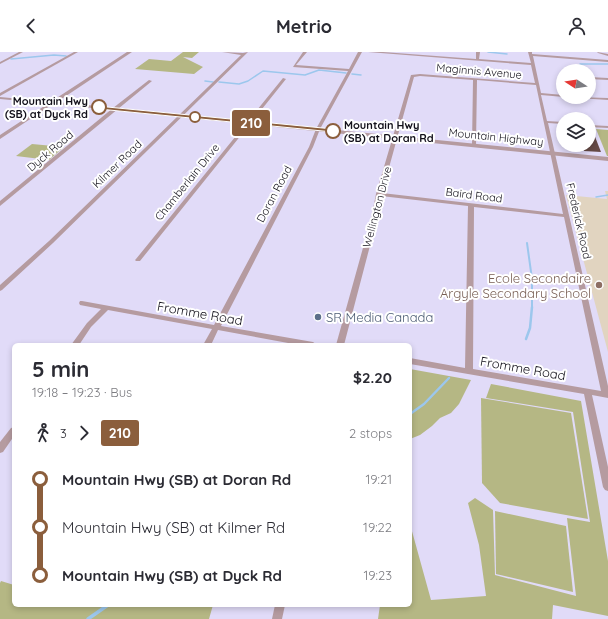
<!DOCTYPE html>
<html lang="en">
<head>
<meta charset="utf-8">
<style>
	:root { --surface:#fff; --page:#f2f2f3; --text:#2b2b33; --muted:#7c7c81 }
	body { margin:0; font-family:Quicksand,sans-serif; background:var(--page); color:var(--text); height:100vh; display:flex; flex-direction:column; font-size:15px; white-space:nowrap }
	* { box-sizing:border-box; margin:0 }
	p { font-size:13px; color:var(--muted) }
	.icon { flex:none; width:22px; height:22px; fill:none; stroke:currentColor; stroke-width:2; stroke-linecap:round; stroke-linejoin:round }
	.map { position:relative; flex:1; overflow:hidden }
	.drawer { position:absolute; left:12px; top:291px; width:400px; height:264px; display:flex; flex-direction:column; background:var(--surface); border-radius:6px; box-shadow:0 2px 6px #0003 }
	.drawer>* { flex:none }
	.badge { padding:0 8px; border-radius:3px; font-size:14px; line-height:26px }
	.needle { width:26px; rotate:282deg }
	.tools { position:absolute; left:556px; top:12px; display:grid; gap:8px }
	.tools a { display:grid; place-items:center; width:40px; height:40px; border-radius:50%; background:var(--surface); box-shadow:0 2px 6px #0003; font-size:20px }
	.map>.badge { position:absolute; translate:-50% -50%; box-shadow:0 0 0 2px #fff }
	.legs { display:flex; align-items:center; gap:6px; height:44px; padding:0 20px; font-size:13px }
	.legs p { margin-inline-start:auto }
	.headline { display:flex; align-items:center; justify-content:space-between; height:68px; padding:0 20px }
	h1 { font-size:22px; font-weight:800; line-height:30px }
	ul { padding:0 20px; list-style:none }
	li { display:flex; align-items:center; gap:14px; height:48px; font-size:15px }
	li i { display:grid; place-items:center; width:6px; height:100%; margin:0 5px; background:currentColor }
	li i::after { content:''; width:10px; height:10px; margin:-5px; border:3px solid; border-radius:50%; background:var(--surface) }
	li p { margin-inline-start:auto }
	li:first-child i { background:linear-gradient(#0000 50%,currentColor 0) }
	li:last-child i { background:linear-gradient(currentColor 50%,#0000 0) }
	header { display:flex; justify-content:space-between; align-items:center; height:52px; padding:0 20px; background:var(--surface); font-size:18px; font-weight:800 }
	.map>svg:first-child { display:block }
	.education { fill:#e1d4c0 }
	.green { fill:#b5b784 }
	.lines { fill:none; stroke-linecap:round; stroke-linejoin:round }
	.stream-far3 { stroke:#9cc7ed; stroke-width:1.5 }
	.stream-far2 { stroke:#9cc7ed; stroke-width:2 }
	.stream-far1 { stroke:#9cc7ed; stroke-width:2.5 }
	.stream { stroke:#9cc7ed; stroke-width:3.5 }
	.building { fill:#664a46 }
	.minor { fill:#b59ba0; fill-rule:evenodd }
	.tertiary { fill:#b59ba0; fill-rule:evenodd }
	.line-1 { fill:#8b5e3c; stroke:#fff }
	.stop-1-dot { fill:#fff; stroke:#8b5e3c; stroke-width:2 }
	.education-dot { fill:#8d6e63; stroke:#fff; stroke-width:1.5 }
	.service-dot { fill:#5c6f8a; stroke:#fff; stroke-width:1.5 }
	.labels { text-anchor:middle; stroke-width:4; stroke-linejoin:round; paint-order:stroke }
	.far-street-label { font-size:11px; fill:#12101a; stroke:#fff }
	.far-stop-label { font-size:11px; font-weight:bold; fill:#12101a; stroke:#fff; text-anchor:end }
	.education-label { font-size:13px; fill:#785e54; stroke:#fff; text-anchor:end }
	.street-label { font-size:13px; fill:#12101a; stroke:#fff }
	.service-label { font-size:13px; fill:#4e5e75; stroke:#fff; text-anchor:start }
</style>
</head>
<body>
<header><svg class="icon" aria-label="back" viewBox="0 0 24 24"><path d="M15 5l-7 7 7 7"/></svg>Metrio<svg class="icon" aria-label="person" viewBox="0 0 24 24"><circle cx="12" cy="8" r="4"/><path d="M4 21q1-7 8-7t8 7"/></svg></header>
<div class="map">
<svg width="608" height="567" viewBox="0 0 608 567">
	<rect width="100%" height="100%" fill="#e1dbf8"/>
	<path class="education" d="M605,139H608V300L566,143L607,147Z"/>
	<g class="green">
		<path d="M183,0H199L192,6L183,5L203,15L194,22L135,17L149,7L171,9Z"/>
		<path d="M596,77L608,78V104H607Z"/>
		<path d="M32,92L64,95L49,108L16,104Z"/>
		<path d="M410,317L471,328L459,352L451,361L440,366L432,374L420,383L410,387Z"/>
		<path d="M491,332L581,349L608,509V564L553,553L552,567H378L380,553H410V472L431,548L486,544L479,493L468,451L475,446L493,458L495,523L576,544L567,466L590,470L573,360L486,346Z"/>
		<path d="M481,346L571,361L588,467L500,451L482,431Z"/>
		<path d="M495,459L566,474L573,540L496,522Z"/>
		<path d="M1,529L14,533V553H213L209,567H0V531Z"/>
	</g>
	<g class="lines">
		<g class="stream-far3">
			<path d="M488,0L507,2"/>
			<path d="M11,7L54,3L66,4"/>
			<path d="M580,12H608"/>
			<path d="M352,22L361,23"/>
			<path d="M205,29L213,30"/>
			<path d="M219,30L239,32L248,29L263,19L305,23L319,18L346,21"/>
			<path d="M596,145L608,143"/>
		</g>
		<path class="stream-far2" d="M527,191L532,227V256"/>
		<g class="stream-far1">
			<path d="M526,287L530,276L532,255"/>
			<path d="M410,362L424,352L449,326"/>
		</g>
		<path class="stream" d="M88,567L108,553"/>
	</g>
	<path class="building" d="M589,76L592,77L601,100L584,99L582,93H589Z"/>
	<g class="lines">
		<g class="minor">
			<path d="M19,0H23L0,12V10Z"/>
			<path d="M74,0H78L0,44V41Z"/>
			<path d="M222,0L243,1L248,0L53,191L2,238L0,239V233L49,189L241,3Z"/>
			<path d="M303,0H307L296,13L349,17L358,0H362L320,77L313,95L221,274L313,290L317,293H299L218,278L211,293H203L212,277L108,258L91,275L79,293H71L87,271L101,257L80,253L79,251L80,249H82L214,273L309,95L316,77L348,19L293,15Z"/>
			<path d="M368,0H383L476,7V0H480L479,7L531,11L528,0H532V2L608,8V10L533,4L541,41L563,43L564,45L541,43L547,69L563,70V72L548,71L608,334V346L592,343L608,415V439L605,438L603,435L584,342L410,312V306L465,316L468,154L381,144L377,167L344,293H336L371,167L376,142L411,23L420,22L535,31L531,13ZM420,24L473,28L472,93L474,94L476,93L477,28L536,33L563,162L382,141L414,25ZM474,155L564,165L601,339L473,317Z"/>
			<path d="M589,25L608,26V28L589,27Z"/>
			<path d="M283,26L286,27L140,209H136L135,208L136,207Z"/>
			<path d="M149,28L152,29L0,154V149L113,56Z"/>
			<path d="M0,45L53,50L55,51L53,52L0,47Z"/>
			<path d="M576,45L608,46V48L578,46Z"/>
			<path d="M589,73L608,74V76L589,75Z"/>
			<path d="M14,375V384L3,400L0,401V390L11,376Z"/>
			<path d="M275,553H285L282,567H272Z"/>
		</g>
		<g class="tertiary">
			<path d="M127,0H132L57,50L608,105V109L53,52L0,87V83Z"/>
			<path d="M597,0L608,2V4L598,1Z"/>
		</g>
	</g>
	<path class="line-1" d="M97,54L333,77L335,79L333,80L99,57Z"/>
	<g class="stop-1-dot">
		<circle cx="99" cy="55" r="7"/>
		<circle cx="195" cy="65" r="5"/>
		<circle cx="333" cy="79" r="7"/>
	</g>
	<circle class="education-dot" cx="599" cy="233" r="4"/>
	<circle class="service-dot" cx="318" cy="265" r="4"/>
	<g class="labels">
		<g class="far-street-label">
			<text transform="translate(479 19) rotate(5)" y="4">Maginnis Avenue</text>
			<text transform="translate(496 85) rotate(6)" y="4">Mountain Highway</text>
			<text transform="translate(50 99) rotate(-40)" y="4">Dyck Road</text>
			<text transform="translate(117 112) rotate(-44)" y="4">Kilmer Road</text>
			<text transform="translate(187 130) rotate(-51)" y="4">Chamberlain Drive</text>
			<text transform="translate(274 142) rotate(-62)" y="4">Doran Road</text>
			<text transform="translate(474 143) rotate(7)" y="4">Baird Road</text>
			<text transform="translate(377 155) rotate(-75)" y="4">Wellington Drive</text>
			<text transform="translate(579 169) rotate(77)" y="4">Frederick Road</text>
		</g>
		<g class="far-stop-label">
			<text x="88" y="53">Mountain Hwy<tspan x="88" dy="13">(SB) at Dyck Rd</tspan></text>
			<text x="344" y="77" text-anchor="start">Mountain Hwy<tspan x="344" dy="13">(SB) at Doran Rd</tspan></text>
		</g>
		<g class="education-label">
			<text x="591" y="231">Ecole Secondaire<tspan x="591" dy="15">Argyle Secondary School</tspan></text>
		</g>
		<g class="street-label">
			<text transform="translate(200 261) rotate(10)" y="5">Fromme Road</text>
			<text transform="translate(523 316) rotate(10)" y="5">Fromme Road</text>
		</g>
		<g class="service-label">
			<text x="326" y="270">SR Media Canada</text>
		</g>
	</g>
</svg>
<div class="tools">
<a><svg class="needle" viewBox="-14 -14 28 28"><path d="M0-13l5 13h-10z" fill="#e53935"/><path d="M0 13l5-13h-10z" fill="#7c7c81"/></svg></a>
<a><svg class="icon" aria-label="layers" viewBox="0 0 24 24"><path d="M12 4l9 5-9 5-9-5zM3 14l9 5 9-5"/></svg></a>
</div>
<b class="badge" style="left:251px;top:71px;background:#8b5e3c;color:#fff">210</b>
<section class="drawer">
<div class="headline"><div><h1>5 min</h1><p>19:18 – 19:23 · Bus</p></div><b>$2.20</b></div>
<div class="legs"><svg class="icon" aria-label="walk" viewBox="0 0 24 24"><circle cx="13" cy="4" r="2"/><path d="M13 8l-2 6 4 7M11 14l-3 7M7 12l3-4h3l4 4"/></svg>3<svg class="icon" aria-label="forward" viewBox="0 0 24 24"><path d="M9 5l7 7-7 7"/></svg><b class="badge" style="background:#8b5e3c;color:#fff">210</b><p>2 stops</p></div>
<ul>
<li><i style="color:#8b5e3c"></i><b>Mountain Hwy (SB) at Doran Rd</b><p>19:21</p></li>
<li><i style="color:#8b5e3c"></i><span>Mountain Hwy (SB) at Kilmer Rd</span><p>19:22</p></li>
<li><i style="color:#8b5e3c"></i><b>Mountain Hwy (SB) at Dyck Rd</b><p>19:23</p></li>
</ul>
</section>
</div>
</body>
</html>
